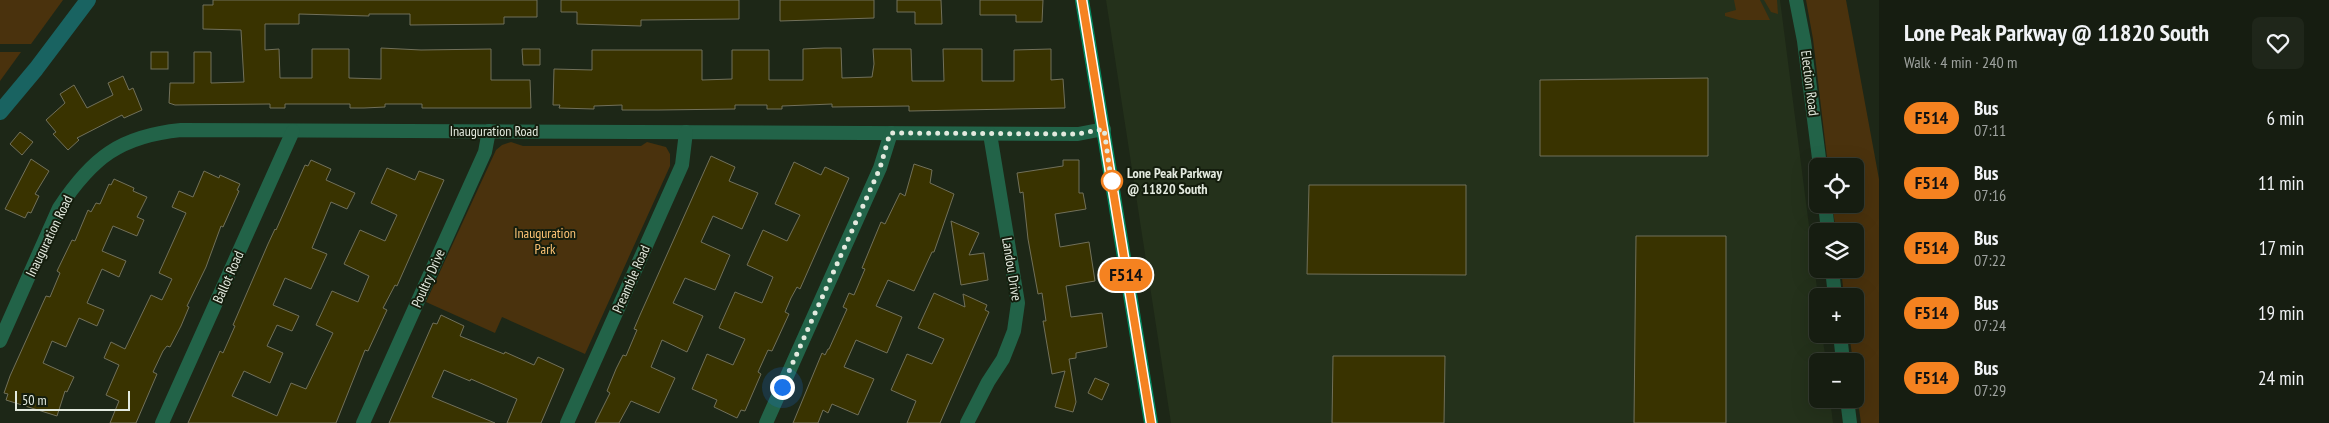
<!DOCTYPE html>
<html lang="en">
<head>
<meta charset="utf-8">
<style>
	:root { --surface:#161d11; --page:#1f261a; --text:#f1f3f6; --muted:#9ea29f; --line:#353b31 }
	body { margin:0; font-family:"PT Sans Narrow",sans-serif; background:var(--page); color:var(--text); height:100vh; display:flex; flex-direction:column; font-size:19px; white-space:nowrap }
	* { box-sizing:border-box; margin:0 }
	p { font-size:16px; color:var(--muted) }
	.icon { flex:none; width:28px; height:28px; fill:none; stroke:currentColor; stroke-width:2; stroke-linecap:round; stroke-linejoin:round }
	.map { position:relative; flex:1; overflow:hidden }
	.sheet { display:flex; flex-direction:column; background:var(--surface); width:450px }
	.sheet>* { flex:none }
	.badge { padding:0 10px; border-radius:16px; font-size:18px; line-height:32px }
	.buttons { position:absolute; left:1809px; top:158px; display:grid; gap:10px }
	.buttons a { display:grid; place-items:center; width:55px; height:55px; border-radius:8px; background:var(--surface); box-shadow:0 5px 20px #0002,0 0 0 1px var(--line); font-size:25px }
	.scale { position:absolute; left:15px; bottom:12px; width:115px; box-sizing:border-box; padding-left:5px; border:2px solid #e3eadf; border-top:0; font-size:14px; line-height:18px; white-space:nowrap; color:#e3eadf; -webkit-text-stroke:4px #141d0d; paint-order:stroke }
	.you { position:absolute; width:25px; height:25px; margin:-12px; border:4px solid #fff; border-radius:50%; background:#1a73e8; box-shadow:0 0 0 8px #1a73e833 }
	.map>.badge { position:absolute; translate:-50% -50%; box-shadow:0 0 0 2px #fff }
	.round { display:grid; place-items:center; flex:none; width:52px; height:52px; border-radius:8px; background:var(--page) }
	.summary { display:flex; align-items:center; justify-content:space-between; height:85px; padding:0 25px }
	h1 { font-size:24px; font-weight:800; line-height:38px }
	ul { padding:0; list-style:none }
	li { display:flex; align-items:center; gap:15px; height:65px; padding:0 25px }
	li div { flex:1 }
	li b { display:block; font-size:19px }
	li em { font-style:normal }
	li .badge { min-width:55px; font-weight:700; text-align:center }
	main { display:flex; flex:1; min-height:0 }
	.map>svg:first-child { display:block }
	.built { fill:#24311b }
	.green { fill:#4a320d }
	.lines { fill:none; stroke-linecap:round; stroke-linejoin:round }
	.canal { stroke:#196361; stroke-width:16 }
	.building { fill:#393300; stroke:#71705a }
	.minor { stroke:#226348; stroke-width:14 }
	.secondary { stroke:#00865d; stroke-width:14 }
	.line-casing { stroke:#fff; stroke-width:11 }
	.line { stroke:#f58220; stroke-width:8 }
	.walk { stroke:#e3eadf; stroke-width:5; stroke-dasharray:0 9 }
	.stop-dot { fill:#fff; stroke:#f58220; stroke-width:2.5 }
	.labels { text-anchor:middle; stroke-width:4; stroke-linejoin:round; paint-order:stroke }
	.street-label { font-size:14px; fill:#e3eadf; stroke:#141d0d }
	.stop-label { font-size:14px; font-weight:bold; fill:#e3eadf; stroke:#141d0d; text-anchor:start }
	.park-label { font-size:14px; fill:#fcc274; stroke:#141d0d }
</style>
</head>
<body>
<main>
<div class="map">
<svg width="1879" height="423" viewBox="0 0 1879 423">
	<rect width="100%" height="100%" fill="#1d2717"/>
	<path class="built" d="M1106,0H1780L1818,296V334H1822L1826,361H1818V399H1830L1833,423H1171Z"/>
	<g class="green">
		<path d="M0,0H63L31,44H0Z"/>
		<path d="M1734,0H1760L1770,20H1739L1725,16V13L1736,10Z"/>
		<path d="M1764,0H1777L1778,14L1771,12Z"/>
		<path d="M1806,0H1846L1879,179V423H1861L1855,380V361H1853L1849,334H1855V296H1844L1841,269H1855V231H1836L1832,204H1855V166H1828L1813,39Z"/>
		<path d="M0,52H21L0,81Z"/>
		<path d="M511,142L523,146H641L647,142L666,147L670,154V166L585,354L502,317L495,333L426,302L496,150L502,145Z"/>
	</g>
	<g class="lines">
		<path class="canal" d="M0,112L36,69L88,0"/>
	</g>
	<g class="building">
		<path d="M213,0H537V17H504V24L410,25V14H369V16L299,14V24H265V50L279,49L280,78H312V49H349V78L381,79V48L421,50L491,49V80H530L531,108H422V104H385V107L364,108H350V104H285V108H270V104L175,105L169,103L170,83H194V52H211V83L244,82L241,30L203,29V5H213Z"/>
		<path d="M561,0H739V19L641,20V26L577,24V12H561Z"/>
		<path d="M780,0H874V18L780,21Z"/>
		<path d="M897,0H941L942,24H915V12H897Z"/>
		<path d="M980,0H1043L1042,22H1016V15H980Z"/>
		<path d="M824,48H841L842,78L872,77L874,64L873,49H911L912,81H944L943,49H982V81H1014V50L1051,49V80L1063,79L1065,108L909,111V106L832,107V104L782,106V109H767V105H735V109L658,110H622V105L594,106V109L559,108L560,105H553L554,69L592,70V50H702V80L732,79V50H769V80H803V49Z"/>
		<path d="M522,49H540V65H523Z"/>
		<rect x="151" y="52" width="17" height="17"/>
		<path d="M123,76L129,90L133,88L142,110L124,118L122,115L77,138L79,140L68,150L53,134L56,132L46,120L65,103L60,94L74,85L87,108L113,95L108,83Z"/>
		<path d="M1708,78V156H1540V80Z"/>
		<path d="M20,132L33,142L22,155L10,144Z"/>
		<path d="M711,156L735,167L729,181L758,193L742,229L713,216L701,242L730,255L715,290L685,278L673,303L703,316L687,352L662,340L651,367L675,378L659,413L631,401L619,423H595L610,393L607,391L616,369L623,355L626,356L637,330L634,329L640,315Z"/>
		<path d="M31,159L49,171L35,194L39,196L31,213L28,212L25,218L5,209Z"/>
		<path d="M311,160L331,169L326,180L355,193L347,209L331,202L312,248L327,254L311,289L285,278L273,305L299,316L292,331L277,325L267,346L283,353L270,383L244,371L232,396L277,416L291,383L306,389L333,333L316,325L332,291L358,302L369,276L344,264L360,230L385,241L397,215L371,203L387,168L415,180L419,171L444,180L397,286L395,285L383,308L387,310L368,351L365,350L336,423H188L220,351L223,353L235,326L233,325L268,244L275,229L276,230L305,165L308,166Z"/>
		<path d="M1063,160H1079V193H1083L1086,209L1055,214L1060,247L1089,242L1095,281L1066,286L1071,317L1102,313L1107,347L1076,353V358L1069,359L1076,402L1073,412L1055,407L1065,371L1052,374L1043,321H1046L1042,293L1038,294L1028,239L1023,192L1020,193L1017,173L1063,166Z"/>
		<path d="M794,162L821,175L825,167L849,178L800,289L797,287L791,298L785,312L789,314L772,351L768,350L758,372L761,374L745,411L741,410L737,418L714,407L717,400L692,389L707,354L733,365L745,339L719,328L735,292L762,303L773,277L747,265L763,230L787,241L800,215L775,204Z"/>
		<path d="M914,164L932,170L930,183L954,194L934,252H932L914,291L888,280L876,306L902,317L887,353L856,340L844,367L874,379L858,415L832,404L828,413L823,410L818,423H793L822,353L825,355L828,349H829L847,309L843,307L849,293L854,295L865,269L862,268L881,222L885,224L900,193L905,196Z"/>
		<path d="M204,171L219,178L220,175L240,184L237,190L239,191L223,227L221,226L206,267L187,306L189,307L181,326L170,347L167,346L163,351L153,372L157,374L136,423H110L119,401L106,395L119,365L104,358L111,342L125,349L151,295L162,300L172,279L159,273L186,213L172,207L179,191L193,197Z"/>
		<path d="M114,179L134,188L133,191L147,197L137,217L144,220L137,236L113,226L102,251L126,261L119,277L102,269L87,303L104,310L97,326L79,318L66,347L52,341L43,363L74,377L67,392L65,391L57,416L6,400L8,394L4,393L10,376L46,296L50,297L60,273L57,271L72,240L75,241L88,210L91,212L96,203L100,204L109,184L111,185Z"/>
		<path d="M1309,185H1466V275L1307,274Z"/>
		<path d="M951,221L979,233L969,255L984,253L988,280L961,285Z"/>
		<path d="M1636,236H1726V423H1634Z"/>
		<path d="M934,293L965,307L963,294L987,305L985,310L989,312L940,423H907L916,401L891,390L907,354L932,364L944,339L918,328Z"/>
		<path d="M441,315L464,326L460,336L504,354L505,352L534,365L538,357L564,369L541,423H507L517,399L471,379L470,381L444,370L432,397L495,423H389L433,323L437,324Z"/>
		<path d="M1333,356H1445L1444,423H1332Z"/>
		<path d="M1095,378L1109,384L1102,400L1088,393Z"/>
	</g>
	<g class="lines">
		<g class="minor">
			<path d="M1796,0L1804,41L1820,166"/>
			<path d="M1825,204L1828,231"/>
			<path d="M1832,269L1835,296"/>
			<path d="M1840,334L1843,361"/>
			<path d="M0,341L59,208C92,158 120,136 181,130L1078,134L1104,129"/>
			<path d="M1847,399L1850,423"/>
			<path d="M162,423L293,131"/>
			<path d="M363,423L485,152L489,131"/>
			<path d="M567,423L682,165L686,132"/>
			<path d="M766,423L880,168L891,133"/>
			<path d="M967,423L988,382L1003,359L1014,331L1018,303L990,134"/>
		</g>
		<path class="secondary" d="M1082,0L1151,423"/>
	</g>
	<g class="lines">
		<defs>
			<path id="line" d="M1082,0L1151,423"/>
		</defs>
		<use href="#line" class="line-casing"/>
		<use href="#line" class="line"/>
		<path class="walk" d="M782,387L880,168L890,133L1078,134L1104,129L1112,186V181"/>
	</g>
	<circle class="stop-dot" cx="1112" cy="181" r="10"/>
	<g class="labels">
		<g class="street-label">
			<text transform="translate(1810 83) rotate(83)" y="5">Election Road</text>
			<text x="494" y="136">Inauguration Road</text>
			<text transform="translate(49 236) rotate(-64)" y="5">Inauguration Road</text>
			<text transform="translate(1012 269) rotate(81)" y="5">Landou Drive</text>
			<text transform="translate(228 277) rotate(-66)" y="5">Ballot Road</text>
			<text transform="translate(428 278) rotate(-66)" y="5">Poultry Drive</text>
			<text transform="translate(631 279) rotate(-66)" y="5">Preamble Road</text>
		</g>
		<g class="stop-label">
			<text x="1127" y="178">Lone Peak Parkway<tspan x="1127" dy="16">@ 11820 South</tspan></text>
		</g>
		<g class="park-label">
			<text x="545" y="238">Inauguration<tspan x="545" dy="16">Park</tspan></text>
		</g>
	</g>
</svg>
<div class="buttons">
<a><svg class="icon" aria-label="locate" viewBox="0 0 24 24"><circle cx="12" cy="12" r="6"/><path d="M12 2v4M12 18v4M2 12h4M18 12h4"/></svg></a>
<a><svg class="icon" aria-label="layers" viewBox="0 0 24 24"><path d="M12 4l9 5-9 5-9-5zM3 14l9 5 9-5"/></svg></a>
<a>+</a>
<a>−</a>
</div>
<div class="scale">50 m</div>
<div class="you" style="left:782px;top:387px"></div>
<b class="badge" style="left:1126px;top:275px;background:#f58220;color:#111">F514</b>
</div>
<section class="sheet">
<div class="summary"><div><h1>Lone Peak Parkway @ 11820 South</h1><p>Walk · 4 min · 240 m</p></div><a class="round"><svg class="icon" aria-label="heart" viewBox="0 0 24 24"><path d="M12 20l-8-8c-3-5 5-10 8-4 3-6 11-1 8 4z"/></svg></a></div>
<ul>
<li><span class="badge" style="background:#f58220;color:#111">F514</span><div><b>Bus</b><p>07:11</p></div><em>6 min</em></li>
<li><span class="badge" style="background:#f58220;color:#111">F514</span><div><b>Bus</b><p>07:16</p></div><em>11 min</em></li>
<li><span class="badge" style="background:#f58220;color:#111">F514</span><div><b>Bus</b><p>07:22</p></div><em>17 min</em></li>
<li><span class="badge" style="background:#f58220;color:#111">F514</span><div><b>Bus</b><p>07:24</p></div><em>19 min</em></li>
<li><span class="badge" style="background:#f58220;color:#111">F514</span><div><b>Bus</b><p>07:29</p></div><em>24 min</em></li>
</ul>
</section>
</main>
</body>
</html>
